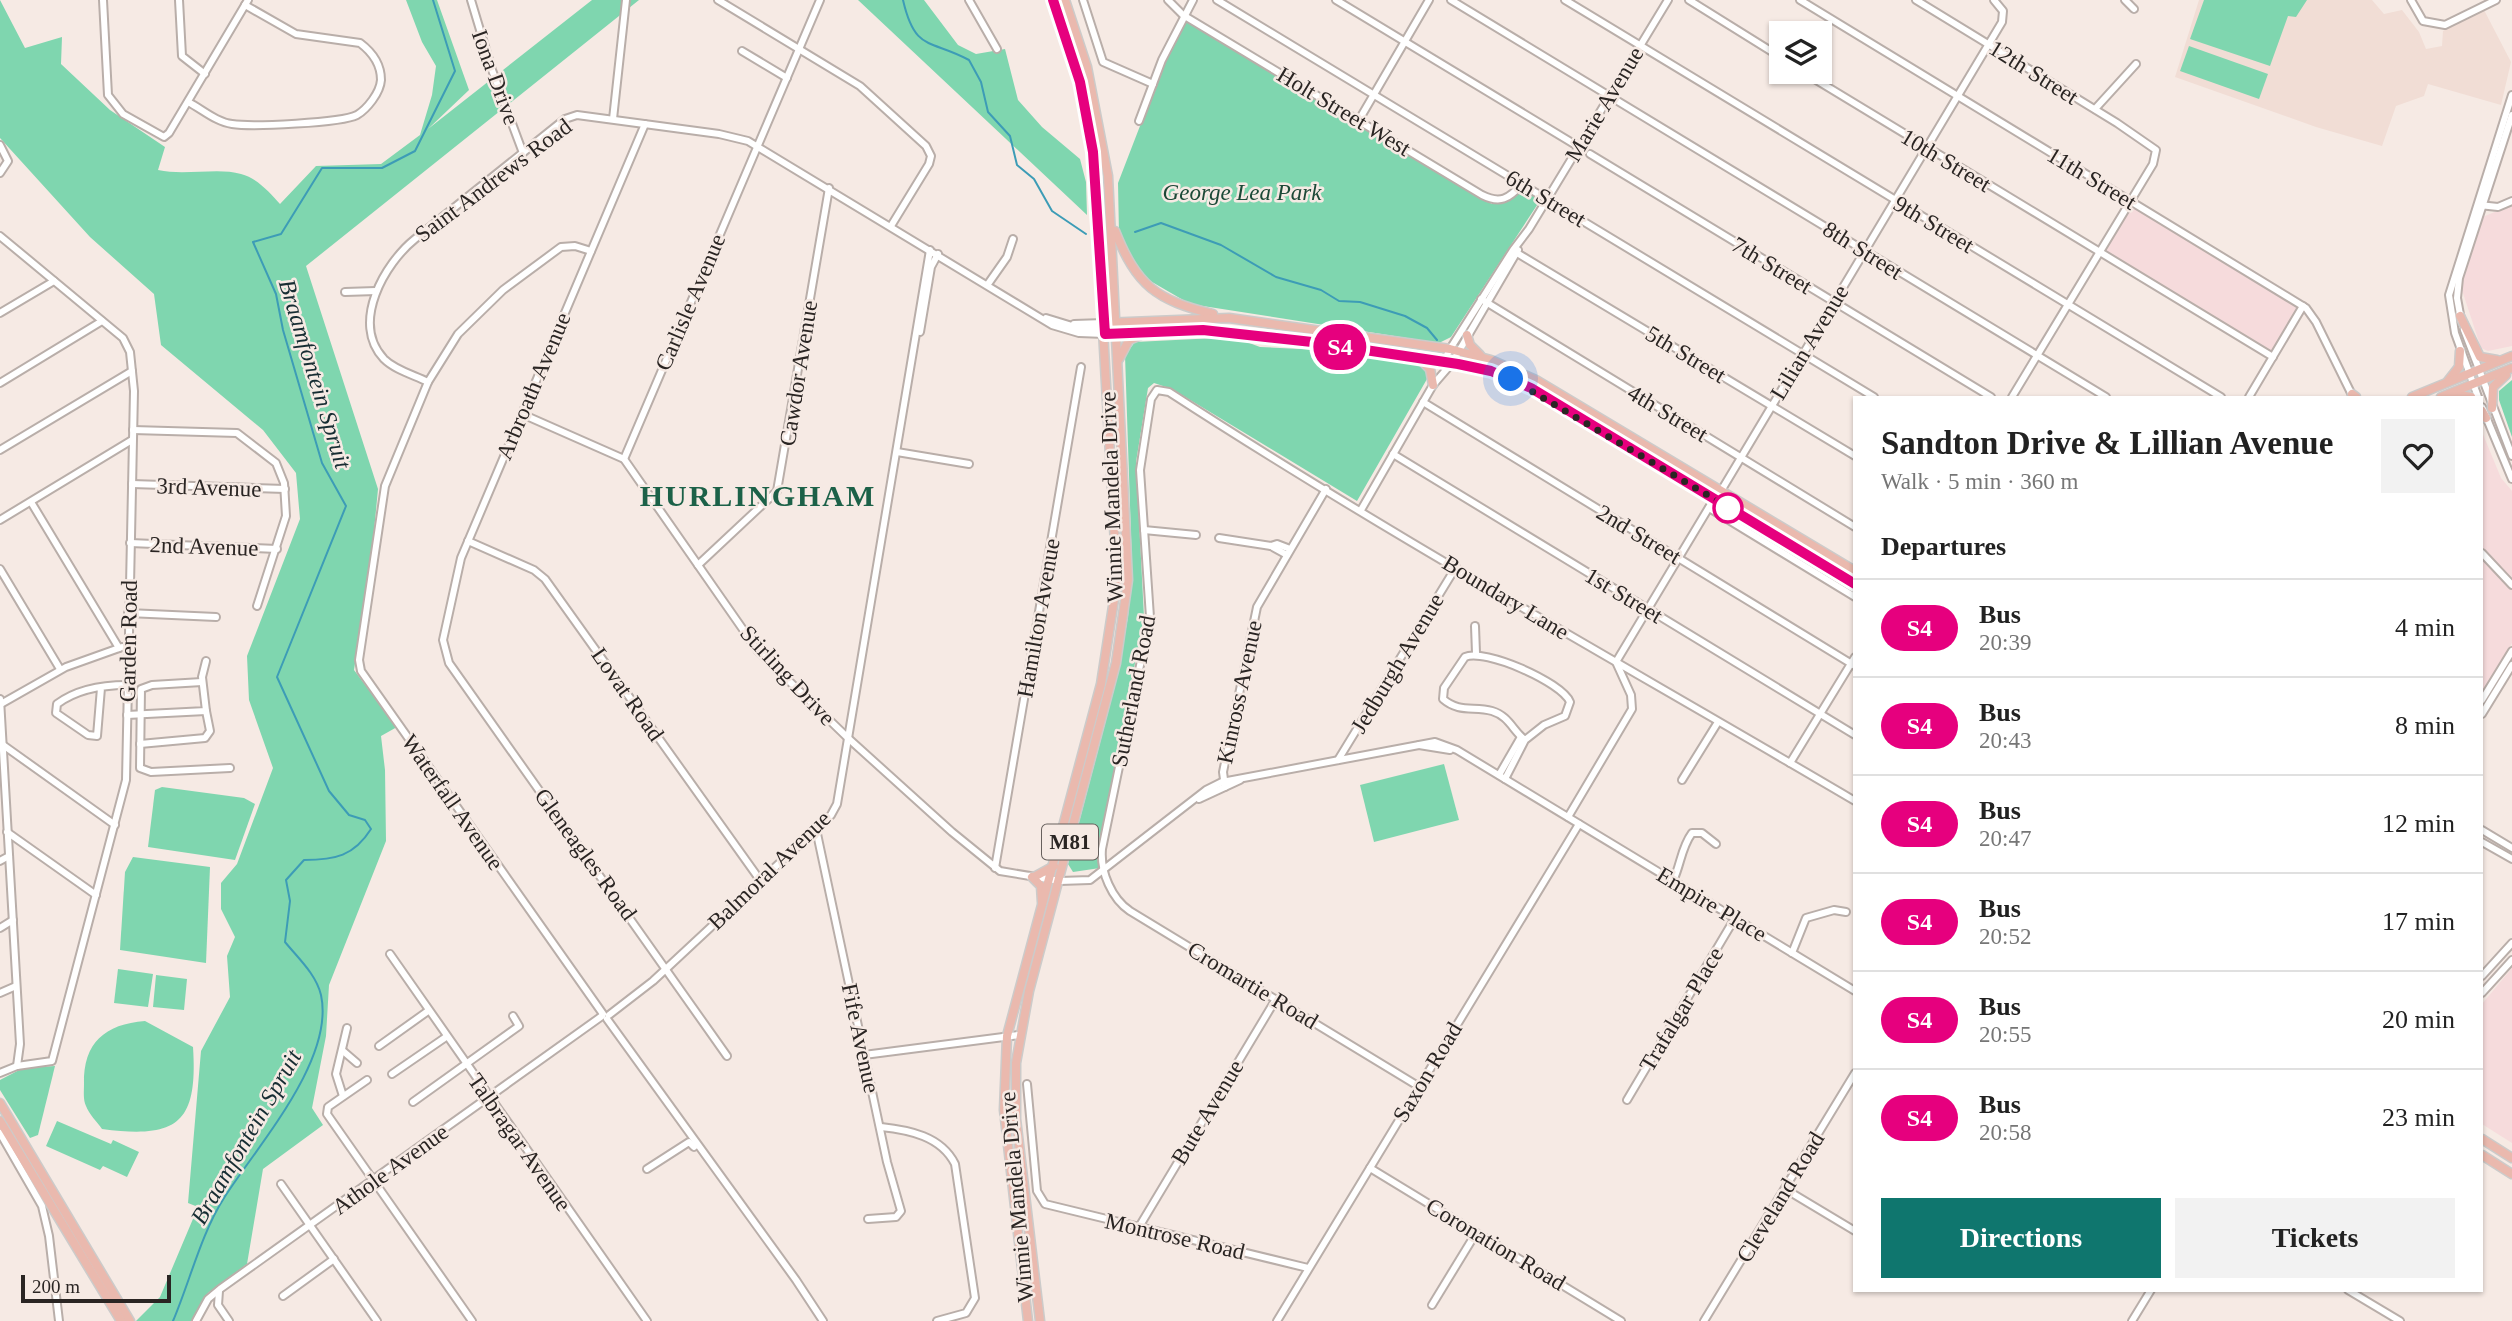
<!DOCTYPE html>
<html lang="en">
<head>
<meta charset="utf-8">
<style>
	:root { --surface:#fff; --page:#f2f2f2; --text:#222; --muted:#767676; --line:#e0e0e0; --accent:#0f766e }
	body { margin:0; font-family:Georgia,serif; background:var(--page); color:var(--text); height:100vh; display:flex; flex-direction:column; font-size:26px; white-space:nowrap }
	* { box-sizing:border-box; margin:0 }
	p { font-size:23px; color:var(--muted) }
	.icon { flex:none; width:38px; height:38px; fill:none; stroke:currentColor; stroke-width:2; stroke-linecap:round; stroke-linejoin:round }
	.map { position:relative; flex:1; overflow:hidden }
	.details { position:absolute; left:1853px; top:396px; width:630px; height:896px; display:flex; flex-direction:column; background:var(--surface); border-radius:0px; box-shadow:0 2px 5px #0004 }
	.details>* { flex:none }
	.badge { padding:0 14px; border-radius:23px; font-size:24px; line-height:46px }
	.controls { position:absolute; left:1769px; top:21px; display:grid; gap:14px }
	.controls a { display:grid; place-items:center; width:63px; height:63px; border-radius:0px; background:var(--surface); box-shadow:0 2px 5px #0004; font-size:35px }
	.scale { position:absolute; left:21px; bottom:18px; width:150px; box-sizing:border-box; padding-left:7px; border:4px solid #2a2523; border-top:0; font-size:19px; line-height:24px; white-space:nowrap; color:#2a2523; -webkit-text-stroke:5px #f6eae4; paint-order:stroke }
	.you { position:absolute; width:35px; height:35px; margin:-18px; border:5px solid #fff; border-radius:50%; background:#1a73e8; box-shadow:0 0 0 10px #1a73e833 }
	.map>.badge { position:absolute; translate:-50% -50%; box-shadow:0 0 0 4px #fff }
	h2 { padding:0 28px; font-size:26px; line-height:63px }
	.round { display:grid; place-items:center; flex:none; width:74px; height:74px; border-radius:0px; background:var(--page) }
	.overview { display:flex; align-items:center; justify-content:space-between; height:119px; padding:0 28px }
	h1 { font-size:33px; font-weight:600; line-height:52px }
	.action { display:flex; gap:14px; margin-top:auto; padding:14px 28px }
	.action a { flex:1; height:80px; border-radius:0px; background:var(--accent); color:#fff; font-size:28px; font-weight:600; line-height:80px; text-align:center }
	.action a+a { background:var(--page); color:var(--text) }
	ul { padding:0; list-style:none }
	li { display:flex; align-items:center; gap:21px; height:98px; padding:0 28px; border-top:2px solid var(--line) }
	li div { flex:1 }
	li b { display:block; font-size:26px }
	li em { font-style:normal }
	li .badge { min-width:77px; font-weight:700; text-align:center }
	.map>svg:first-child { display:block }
	.commercial { fill:#f6dbdc }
	.built { fill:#f1ddd5 }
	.green { fill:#7fd6af }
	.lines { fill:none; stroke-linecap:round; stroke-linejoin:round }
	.stream { stroke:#3d9cb6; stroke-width:2 }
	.minor-casing { stroke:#b9aea9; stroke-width:10 }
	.major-casing { stroke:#cccbca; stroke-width:11 }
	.minor { stroke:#fff; stroke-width:6 }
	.major { stroke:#eab9ae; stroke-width:8 }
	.line-casing { stroke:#fff; stroke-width:16 }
	.line { stroke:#e6007e; stroke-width:10 }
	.walk { stroke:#2a2523; stroke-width:7; stroke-dasharray:0 12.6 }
	.stop-dot { fill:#fff; stroke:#e6007e; stroke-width:3.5 }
	.labels { text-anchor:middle; stroke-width:5; stroke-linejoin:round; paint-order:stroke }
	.shield { fill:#f6eae4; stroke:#67605d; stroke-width:2 }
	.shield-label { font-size:21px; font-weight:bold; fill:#2a2523 }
	.street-label { font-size:23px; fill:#2a2523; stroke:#f6eae4 }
	.park-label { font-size:23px; font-style:italic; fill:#1c4937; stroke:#f6eae4 }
	.water-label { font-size:24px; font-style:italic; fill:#172d33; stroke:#f6eae4 }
	.district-label { font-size:30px; font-weight:bold; letter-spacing:2px; fill:#1c6148; stroke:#f6eae4 }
</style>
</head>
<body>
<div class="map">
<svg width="2512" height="1321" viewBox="0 0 2512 1321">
	<rect width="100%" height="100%" fill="#f6eae4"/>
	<g class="commercial">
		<path d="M2128,201L2302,306L2271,359L2096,251Z"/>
		<path d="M2512,205V346L2488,351L2481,348L2460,284L2480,218Z"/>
		<path d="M2482,432L2501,478L2512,491V643L2482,694Z"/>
		<path d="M2512,968V1143L2482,1124V1004Z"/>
	</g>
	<path class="built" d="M2199,0H2372L2384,14L2402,10L2419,32L2426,49L2442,46L2443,31L2484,10L2511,62L2501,105L2428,84L2424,96L2396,106L2382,146L2316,127L2175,77Z"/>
	<g class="green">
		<path d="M0,0L25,48L62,37L61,64L110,110L165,147L158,170C185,176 218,167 241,174C257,178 270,193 280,204L316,166L381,164L420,135L432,95L436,66L422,42L406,0H437L469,90L428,129L592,0H639L306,266L378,489L372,552L354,670L397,727L381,736L385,770L386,841L329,985L326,1036L312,1108L323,1125L263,1169L247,1264L208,1293L194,1321H136L160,1297L198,1207L188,1203L201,1051L230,997L227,956L235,937L221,909V883L237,864L273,768L249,700L247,656L300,519L296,473L263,430L161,345L154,294L90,237L0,138Z"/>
		<path d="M858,0H924L958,45L976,54L1005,49L1018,100L1042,127L1080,159L1086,182L1087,215Z"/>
		<path d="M2204,0H2307L2296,17L2288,16L2270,66L2190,39Z"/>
		<path d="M1182,17L1492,204L1506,202L1521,188L1541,199L1451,337L1439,343L1190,304L1140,275L1119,234L1118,183Z"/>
		<path d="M2189,46L2268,74L2259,99L2180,71Z"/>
		<path d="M1216,338L1244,341L1260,347L1320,350L1412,362L1426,369L1427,379L1357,501L1172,389L1154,383L1148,388L1136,462L1144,617L1097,857L1100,868L1073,872L1068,864L1117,678L1128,617L1132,565L1125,355L1135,342Z"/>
		<path d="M2512,380V437L2499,400V391Z"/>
		<path d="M1444,764L1459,820L1374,842L1360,785Z"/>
		<path d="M162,787L244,798L255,804L235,860L148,847L155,790Z"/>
		<path d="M133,857L210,867L206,963L120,950L125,872Z"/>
		<path d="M118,969L153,974L148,1007L114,1003Z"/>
		<path d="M156,975L187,979L184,1010L153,1007Z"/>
		<path d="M145,1021L193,1047C198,1123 178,1139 102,1129C97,1122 89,1114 86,1106C83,1100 84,1091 84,1084C83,1043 105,1024 145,1021Z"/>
		<path d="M55,1066L38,1135L30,1138L0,1090V1080L23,1068Z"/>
		<path d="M57,1121L111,1144L113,1140L139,1152L127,1177L103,1166L100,1170L46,1146Z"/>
	</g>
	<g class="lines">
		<g class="stream">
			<path d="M903,0C915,52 930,39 969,60L981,82L988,112L1010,136L1017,165L1034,179L1052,211L1086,234"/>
			<path d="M1135,232L1161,223L1221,245L1276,277L1321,290L1339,301L1360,302L1405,316L1427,328L1437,340"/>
			<path d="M173,1321C190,1281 201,1234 224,1198C257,1146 335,1060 321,995C316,974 298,958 285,942L290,901L286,880L304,860C335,860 354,856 371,829L365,820L349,815L329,791L277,677L346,506L322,463L283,330L276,294L253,242L281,234L322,168H382L415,151L455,71L433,0"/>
		</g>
		<defs>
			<g id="minor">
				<path d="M103,0L108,95L123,114L164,137L169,133L248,0"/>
				<path d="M179,0L182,56L205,74"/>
				<path d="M471,0L492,70L523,153"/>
				<path d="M718,0L860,86L926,146L931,156L929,164L891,226"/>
				<path d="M969,0L997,49"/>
				<path d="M1083,0L1103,62L1153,84"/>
				<path d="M1168,0L1183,15L1482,195C1500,204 1509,199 1522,184"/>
				<path d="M1217,0L1874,397"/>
				<path d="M1336,0L1579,147"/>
				<path d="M1451,0L2106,397"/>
				<path d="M1565,0L2221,397"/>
				<path d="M1689,0L1782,58"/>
				<path d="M1800,0L2306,308L2316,322L2353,397"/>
				<path d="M1916,0L2117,123L2156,150L2153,164L2012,397"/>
				<path d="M2125,0L2134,9"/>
				<path d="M2411,0L2423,21L2445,25L2496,0"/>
				<path d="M742,51L787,78"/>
				<path d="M1803,72L2273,357"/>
				<path d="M188,102C202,109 216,122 232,124C252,127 341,123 357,115C367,109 380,93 381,80C381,65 372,52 360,43L296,34L245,5"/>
				<path d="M2095,109L2136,64"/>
				<path d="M613,119L626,0"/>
				<path d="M1359,120L1429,0"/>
				<path d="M1139,121L1162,60L1193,0"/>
				<path d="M645,124L461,558L443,640L449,663L727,1056"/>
				<path d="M0,145L8,161L0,173"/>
				<path d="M1590,154L1991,397"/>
				<path d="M2479,205L2498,207L2512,201"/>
				<path d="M0,236L123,338L130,352L134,391L126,780L52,1061L17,1066L0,1073"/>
				<path d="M591,251L575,246L561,247L503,290L458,334L428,382L385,486L359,660L361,671L603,1014"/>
				<path d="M1517,253L1855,456"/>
				<path d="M988,284L1007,257L1013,239"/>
				<path d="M345,292L376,291"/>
				<path d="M1481,299L1855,527"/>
				<path d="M0,313L54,281"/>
				<path d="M1046,318L1082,329L1117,328"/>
				<path d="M2461,320L2457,298L2459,278L2512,115"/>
				<path d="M1074,324L1104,323"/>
				<path d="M2464,330L2512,456"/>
				<path d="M920,332L931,267L938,254"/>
				<path d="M1445,367L1444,361L1450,349L1513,250L1529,229L1668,0"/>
				<path d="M428,382C414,375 395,370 384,359C350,323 385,263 415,239L565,119L577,115L719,134L748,141L1052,325L1079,333L1105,334"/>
				<path d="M0,383L102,321"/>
				<path d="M2249,397L2303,306"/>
				<path d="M2478,397L2455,333L2449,295L2512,95"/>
				<path d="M1423,402L1855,666"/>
				<path d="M2482,407L2512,479"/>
				<path d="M522,414L624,459L758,651L849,739L952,832L1000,871L1060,881L1090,880L1206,790L1222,782L1435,742L1457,750L1855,991"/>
				<path d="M133,430L237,433L276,463L284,483L286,516L257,606"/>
				<path d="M0,450L132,371"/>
				<path d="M897,452L969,464"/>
				<path d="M1393,454L1855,735"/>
				<path d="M624,459L820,0"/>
				<path d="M132,484L285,489"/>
				<path d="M1721,491L2002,22L2003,11L1994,0"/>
				<path d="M31,502L119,648"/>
				<path d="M1709,508L1855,597"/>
				<path d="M1361,510L1433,385L1452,363L1518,250"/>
				<path d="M0,520L132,440"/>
				<path d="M1144,530L1196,535"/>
				<path d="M1219,538L1271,546L1277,544L1290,549"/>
				<path d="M468,541L534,570L545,579L760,880"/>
				<path d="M130,543L277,549"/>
				<path d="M1271,546L1287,555"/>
				<path d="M2482,553L2512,585"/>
				<path d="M698,565L777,491L829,188"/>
				<path d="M0,569L60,669"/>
				<path d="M128,613L216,617"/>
				<path d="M1475,626L1476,653"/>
				<path d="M202,682L152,685L141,689L140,768L151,772L230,768"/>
				<path d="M101,688L97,736L88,735L56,713L57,704C77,689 102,685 127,685"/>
				<path d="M0,699L20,1044L17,1066"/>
				<path d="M2482,700L2512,651"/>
				<path d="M1,704L66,667L122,647"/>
				<path d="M2482,714L2512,665"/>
				<path d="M127,715L206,711L202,677L206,661"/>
				<path d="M140,744L205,738L210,731L206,711"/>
				<path d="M3,745L115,825"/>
				<path d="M1419,745L1450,750"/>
				<path d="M1338,760L1456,567"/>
				<path d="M1790,763L1855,657"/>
				<path d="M1499,775L1521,737"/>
				<path d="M1505,779L1525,740L1544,725L1565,716L1570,702C1562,682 1484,648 1465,657L1444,688L1443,699C1459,713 1474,706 1492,711C1509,716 1513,731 1525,740"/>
				<path d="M1682,780L1718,722"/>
				<path d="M1225,787L1223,772L1257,607L1326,489"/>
				<path d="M1199,799L1240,780"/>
				<path d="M1568,817L1632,709L1631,695L1616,662L1714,499"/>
				<path d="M816,829L887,1162L901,1211L896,1217L868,1219"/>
				<path d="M2482,830L2512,848"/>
				<path d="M7,832L96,895"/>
				<path d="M2482,842L2512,859"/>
				<path d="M0,861L9,856"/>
				<path d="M995,868L1081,367"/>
				<path d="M1673,881C1681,864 1681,848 1692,833H1702L1716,844"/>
				<path d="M0,928L13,920"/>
				<path d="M1792,953L1806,918L1834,910L1846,912"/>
				<path d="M390,954L647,1321"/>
				<path d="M2482,976L2512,943"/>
				<path d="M0,993L16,986"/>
				<path d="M2482,993L2512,960"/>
				<path d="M609,1015L653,981L831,815L837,804L930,250"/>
				<path d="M607,1019L796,1280L823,1321"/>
				<path d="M379,1046L428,1011"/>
				<path d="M343,1051L357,1063"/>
				<path d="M864,1055L1019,1035"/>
				<path d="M392,1074L446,1037"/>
				<path d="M367,1080L328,1107L327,1114L472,1321"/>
				<path d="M1027,1084L1037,1191L1045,1204L1308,1268"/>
				<path d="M1418,1086L1130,911C1112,899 1100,872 1102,849L1150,617L1140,470L1151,399L1157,390L1169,392C1392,537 1626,666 1855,801"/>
				<path d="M343,1096L336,1074L347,1028"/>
				<path d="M1627,1100L1735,918"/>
				<path d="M413,1102L519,1026L513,1016"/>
				<path d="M881,1127C909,1130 941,1136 955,1164L975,1298L966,1313L937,1321"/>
				<path d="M0,1133L42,1206L49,1236L59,1321"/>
				<path d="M1370,1168L1621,1321"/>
				<path d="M647,1169L689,1142L694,1147"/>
				<path d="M281,1184L377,1321"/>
				<path d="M1785,1189L1855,1231"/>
				<path d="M1139,1227L1276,999"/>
				<path d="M2348,1290L2400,1321"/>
				<path d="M219,1291L218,1305L229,1321"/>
				<path d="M283,1296L334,1259"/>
				<path d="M1432,1305L1476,1233"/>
				<path d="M196,1321L208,1299L220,1289L602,1016"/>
				<path d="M1277,1321L1579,824"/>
				<path d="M1704,1321L1855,1073"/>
				<path d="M2132,1321L2151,1290"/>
			</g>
			<g id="major">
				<path d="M1115,231C1137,286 1156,300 1213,314"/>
				<path d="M2460,316L2480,357L2497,360"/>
				<path d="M1104,323L1229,318L1450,349L1491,360L1536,380L1855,571"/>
				<path d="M1115,334L1203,330L1312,343L1458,364L1491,371L1531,388L1855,584"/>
				<path d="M1467,335L1470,345L1480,355"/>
				<path d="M1419,358L1430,369L1433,385"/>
				<path d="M1119,359L1129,340L1139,336"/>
				<path d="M2448,381L2459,367L2460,351"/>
				<path d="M2352,394L2356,397"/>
				<path d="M2453,394L2471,397"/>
				<path d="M2412,397L2512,356"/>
				<path d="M2441,397L2512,368"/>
				<path d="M2492,408L2493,387L2506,375"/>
				<path d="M2482,411L2486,418"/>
				<path d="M1032,877L1041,886L1042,902"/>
				<path d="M1034,877L1054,866"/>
				<path d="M0,1103L130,1321"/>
				<path d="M0,1121L121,1321"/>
				<path d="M2482,1139L2512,1158"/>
				<path d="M2482,1155L2512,1174"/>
				<path d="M1028,1321L1004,1110L1007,1036L1101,684L1117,580L1093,152L1079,82L1053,0"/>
				<path d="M1040,1321L1016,1119V1063L1029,991L1116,663L1128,580L1108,176L1087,67L1065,0"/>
			</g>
		</defs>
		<use href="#minor" class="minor-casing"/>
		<use href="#major" class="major-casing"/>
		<use href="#minor" class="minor"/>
		<use href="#major" class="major"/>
	</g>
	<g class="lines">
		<defs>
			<path id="line" d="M1053,0L1080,82L1093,152L1105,334L1203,330L1312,342L1458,364L1491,371L1531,388L1855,584"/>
		</defs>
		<use href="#line" class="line-casing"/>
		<use href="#line" class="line"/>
		<path class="walk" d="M1511,379L1738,513L1728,508"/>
	</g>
	<circle class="stop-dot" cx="1728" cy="508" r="14"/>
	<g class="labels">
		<rect class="shield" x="1042" y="824.5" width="56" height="35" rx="5"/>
		<g class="shield-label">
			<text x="1070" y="849">M81</text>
		</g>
		<g class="street-label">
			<text transform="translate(2034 72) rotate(32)" y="8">12th Street</text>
			<text transform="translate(496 77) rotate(70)" y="8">Iona Drive</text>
			<text transform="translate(1604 104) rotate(-59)" y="8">Marie Avenue</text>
			<text transform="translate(1344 111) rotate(31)" y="8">Holt Street West</text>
			<text transform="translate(1946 160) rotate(31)" y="8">10th Street</text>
			<text transform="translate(2092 178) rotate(31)" y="8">11th Street</text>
			<text transform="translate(493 180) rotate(-37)" y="8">Saint Andrews Road</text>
			<text transform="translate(1546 198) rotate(31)" y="8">6th Street</text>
			<text transform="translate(1934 224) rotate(31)" y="8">9th Street</text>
			<text transform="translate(1863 250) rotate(32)" y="8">8th Street</text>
			<text transform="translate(1772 265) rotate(31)" y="8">7th Street</text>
			<text transform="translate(690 302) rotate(-67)" y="8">Carlisle Avenue</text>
			<text transform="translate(1809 342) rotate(-59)" y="8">Lilian Avenue</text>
			<text transform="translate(1686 354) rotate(31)" y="8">5th Street</text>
			<text transform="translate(798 373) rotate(-81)" y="8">Cawdor Avenue</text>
			<text transform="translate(533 386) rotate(-67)" y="8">Arbroath Avenue</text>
			<text transform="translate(1668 413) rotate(31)" y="8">4th Street</text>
			<text transform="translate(209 487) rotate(2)" y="8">3rd Avenue</text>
			<text transform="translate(1111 497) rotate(-92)" y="8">Winnie Mandela Drive</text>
			<text transform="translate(1639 534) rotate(31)" y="8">2nd Street</text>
			<text transform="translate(204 546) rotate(2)" y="8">2nd Avenue</text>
			<text transform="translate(1624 595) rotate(31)" y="8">1st Street</text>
			<text transform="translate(1506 597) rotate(31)" y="8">Boundary Lane</text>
			<text transform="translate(1038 618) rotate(-80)" y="8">Hamilton Avenue</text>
			<text transform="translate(128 641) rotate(-89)" y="8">Garden Road</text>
			<text transform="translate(1397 663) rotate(-59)" y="8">Jedburgh Avenue</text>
			<text transform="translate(788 675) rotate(47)" y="8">Stirling Drive</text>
			<text transform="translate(1133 691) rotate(-79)" y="8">Sutherland Road</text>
			<text transform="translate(1239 692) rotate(-78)" y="8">Kinross Avenue</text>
			<text transform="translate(628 694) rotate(55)" y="8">Lovat Road</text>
			<text transform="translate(453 802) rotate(55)" y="8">Waterfall Avenue</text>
			<text transform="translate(586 854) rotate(54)" y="8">Gleneagles Road</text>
			<text transform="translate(769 870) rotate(-44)" y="8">Balmoral Avenue</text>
			<text transform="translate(1712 904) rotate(31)" y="8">Empire Place</text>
			<text transform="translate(1253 985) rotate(31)" y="8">Cromartie Road</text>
			<text transform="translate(1681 1009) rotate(-59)" y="8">Trafalgar Place</text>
			<text transform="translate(861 1038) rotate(78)" y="8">Fife Avenue</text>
			<text transform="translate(1427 1072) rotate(-59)" y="8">Saxon Road</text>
			<text transform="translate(1207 1112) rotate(-59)" y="8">Bute Avenue</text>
			<text transform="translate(520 1142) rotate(55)" y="8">Talbragar Avenue</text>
			<text transform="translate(390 1169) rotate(-36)" y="8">Athole Avenue</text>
			<text transform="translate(1016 1197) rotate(-95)" y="8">Winnie Mandela Drive</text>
			<text transform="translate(1780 1197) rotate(-59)" y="8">Cleveland Road</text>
			<text transform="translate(1175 1236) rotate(13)" y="8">Montrose Road</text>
			<text transform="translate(1496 1244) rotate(31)" y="8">Coronation Road</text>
		</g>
		<g class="park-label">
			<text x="1242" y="200">George Lea Park</text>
		</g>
		<g class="water-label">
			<text transform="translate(315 374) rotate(73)" y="8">Braamfontein Spruit</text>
			<text transform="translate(246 1137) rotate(-60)" y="8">Braamfontein Spruit</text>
		</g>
		<g class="district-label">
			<text x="758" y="506">HURLINGHAM</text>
		</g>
	</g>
</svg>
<div class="controls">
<a><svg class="icon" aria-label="layers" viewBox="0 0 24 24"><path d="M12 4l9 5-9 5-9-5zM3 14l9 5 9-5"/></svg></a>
</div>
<div class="scale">200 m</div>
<div class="you" style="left:1511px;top:379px"></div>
<b class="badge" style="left:1340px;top:347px;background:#e6007e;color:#fff">S4</b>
<section class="details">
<div class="overview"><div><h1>Sandton Drive &amp; Lillian Avenue</h1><p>Walk · 5 min · 360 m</p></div><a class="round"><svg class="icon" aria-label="heart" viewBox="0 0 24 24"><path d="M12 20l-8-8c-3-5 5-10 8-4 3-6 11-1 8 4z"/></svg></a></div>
<h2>Departures</h2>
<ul>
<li><span class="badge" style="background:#e6007e;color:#fff">S4</span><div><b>Bus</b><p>20:39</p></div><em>4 min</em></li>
<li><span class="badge" style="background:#e6007e;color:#fff">S4</span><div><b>Bus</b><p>20:43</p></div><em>8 min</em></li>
<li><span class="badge" style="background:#e6007e;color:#fff">S4</span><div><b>Bus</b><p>20:47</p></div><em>12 min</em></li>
<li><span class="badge" style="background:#e6007e;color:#fff">S4</span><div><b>Bus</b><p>20:52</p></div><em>17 min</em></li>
<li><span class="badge" style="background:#e6007e;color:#fff">S4</span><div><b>Bus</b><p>20:55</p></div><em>20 min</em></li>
<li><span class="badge" style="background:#e6007e;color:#fff">S4</span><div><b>Bus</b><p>20:58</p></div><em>23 min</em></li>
</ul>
<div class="action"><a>Directions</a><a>Tickets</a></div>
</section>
</div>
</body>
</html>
